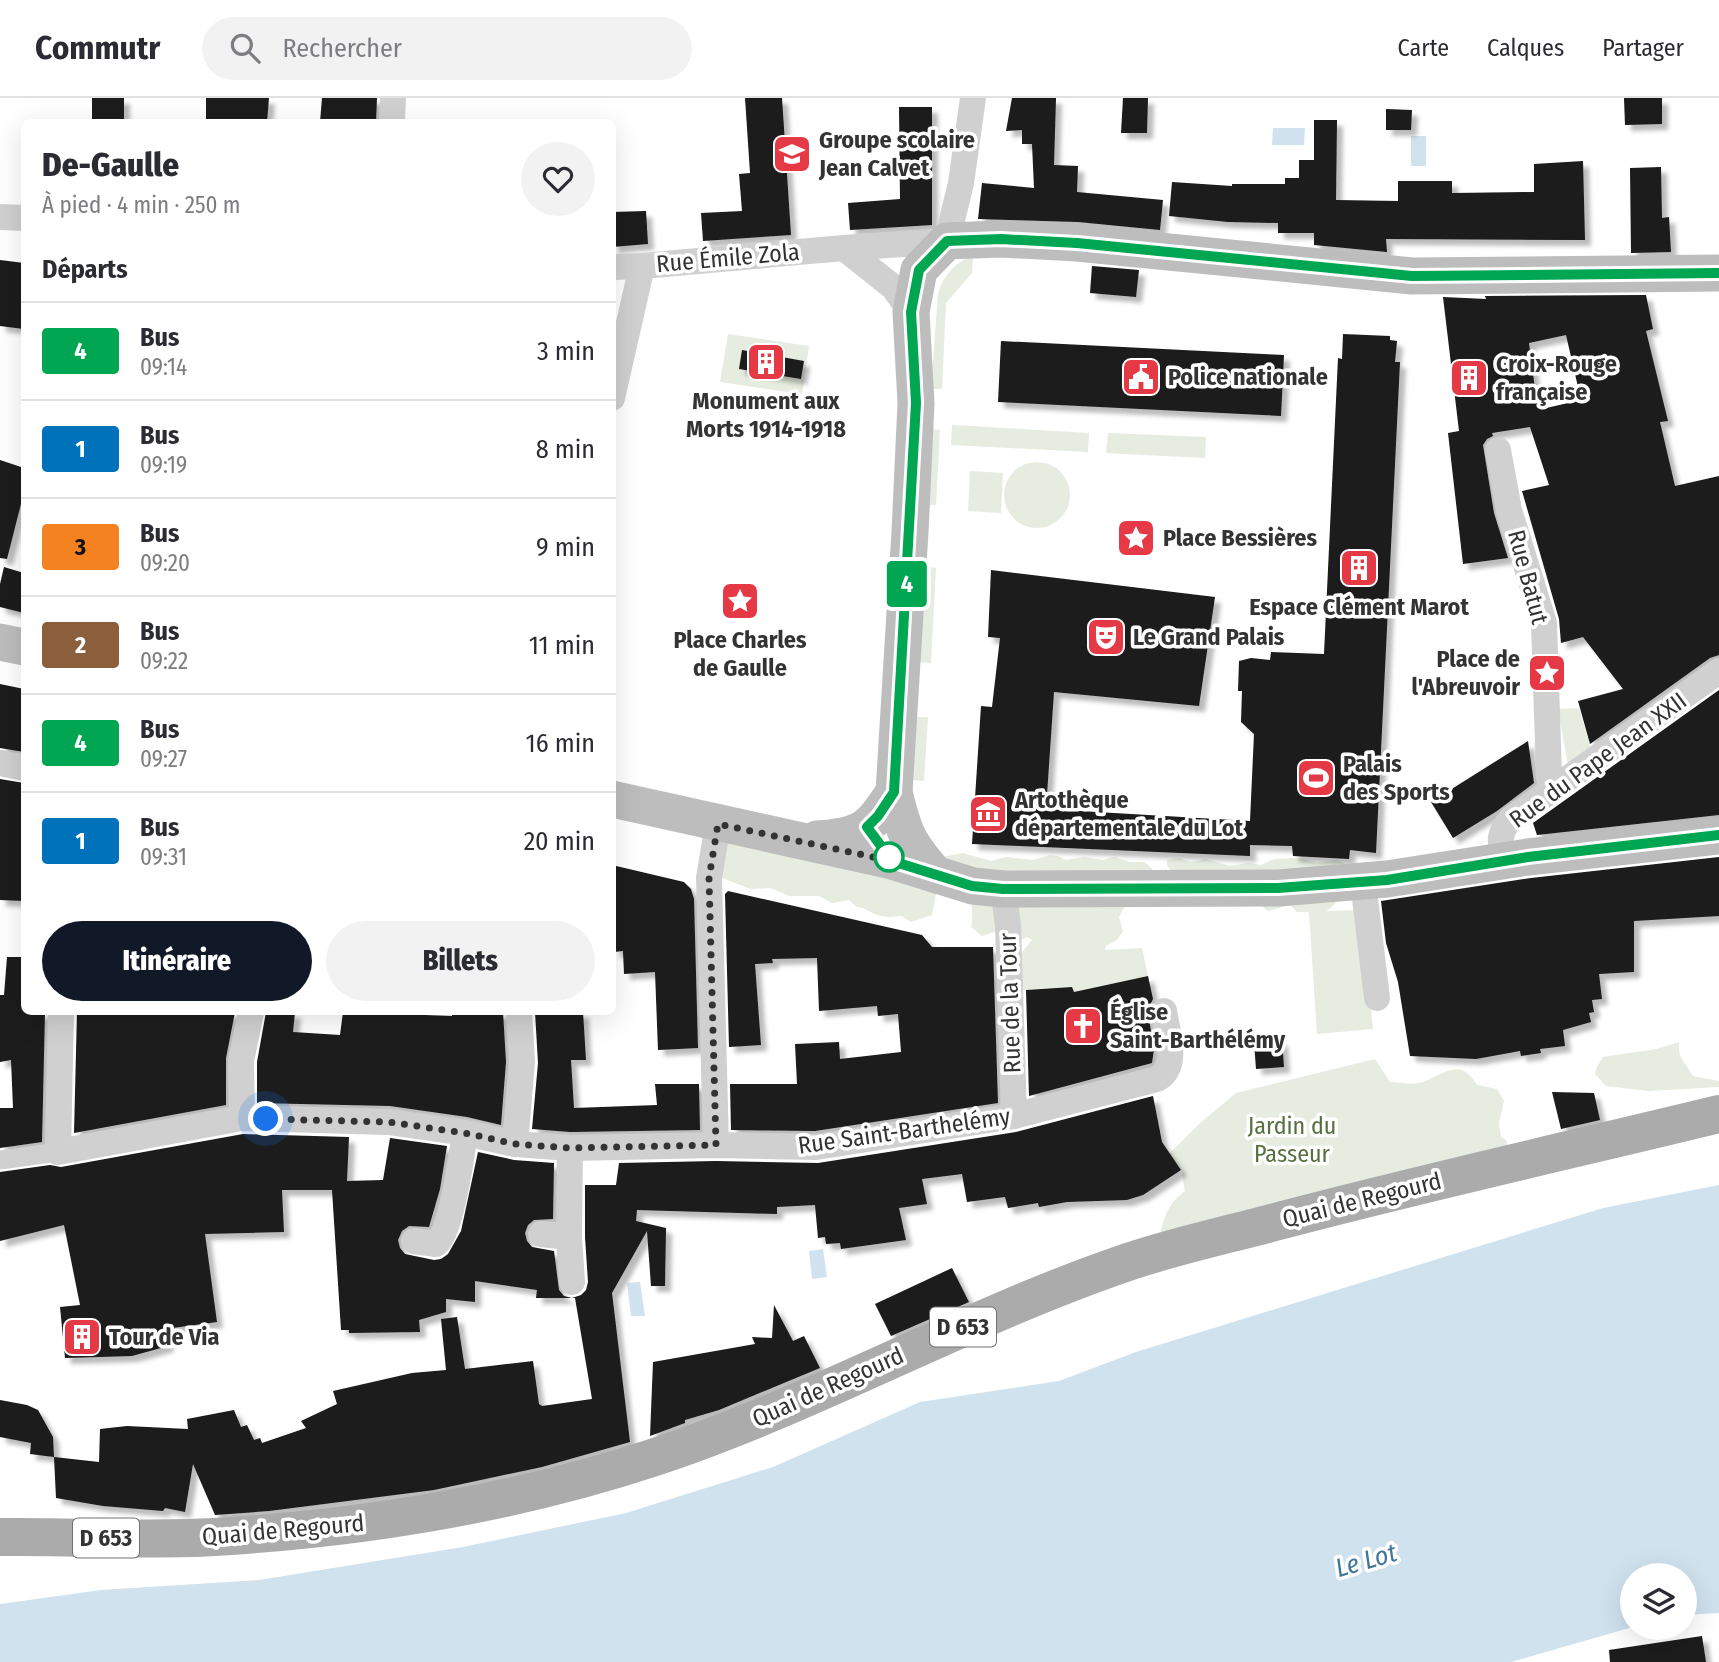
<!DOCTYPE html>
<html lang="fr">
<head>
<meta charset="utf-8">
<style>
	:root { --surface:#fff; --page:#f2f2f3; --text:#2b2b33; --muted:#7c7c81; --line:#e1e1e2; --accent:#111827 }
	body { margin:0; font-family:"Fira Sans Condensed",sans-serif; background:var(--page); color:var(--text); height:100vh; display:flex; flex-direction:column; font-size:26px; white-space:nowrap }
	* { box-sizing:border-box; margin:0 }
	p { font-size:23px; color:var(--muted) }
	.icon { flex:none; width:38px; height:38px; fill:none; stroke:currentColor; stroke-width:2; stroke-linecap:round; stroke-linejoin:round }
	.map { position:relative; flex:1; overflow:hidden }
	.panel { position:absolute; left:21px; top:21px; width:595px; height:896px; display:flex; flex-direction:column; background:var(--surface); border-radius:10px; box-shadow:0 7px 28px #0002 }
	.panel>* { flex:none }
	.badge { padding:0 14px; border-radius:5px; font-size:24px; line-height:46px }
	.fabs { position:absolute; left:1620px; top:1465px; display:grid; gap:14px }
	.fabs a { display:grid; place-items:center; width:77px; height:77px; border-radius:50%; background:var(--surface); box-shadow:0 7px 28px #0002; font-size:35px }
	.you { position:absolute; width:35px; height:35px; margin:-18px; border:5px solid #fff; border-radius:50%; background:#1a73e8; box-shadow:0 0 0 10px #1a73e833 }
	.map>.badge { position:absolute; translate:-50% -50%; box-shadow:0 0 0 4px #fff }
	h2 { padding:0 21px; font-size:26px; line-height:63px }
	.round { display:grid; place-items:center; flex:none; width:74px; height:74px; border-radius:37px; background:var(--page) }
	.headline { display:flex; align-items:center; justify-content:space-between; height:119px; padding:0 21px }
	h1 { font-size:33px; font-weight:800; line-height:52px }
	.action { display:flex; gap:14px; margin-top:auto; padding:14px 21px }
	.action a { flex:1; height:80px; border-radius:42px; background:var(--accent); color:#fff; font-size:28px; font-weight:800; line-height:80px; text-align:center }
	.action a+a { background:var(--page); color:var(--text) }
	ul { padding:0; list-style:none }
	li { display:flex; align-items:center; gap:21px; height:98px; padding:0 21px; border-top:2px solid var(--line) }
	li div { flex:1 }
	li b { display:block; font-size:26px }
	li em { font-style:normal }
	li .badge { min-width:77px; font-weight:700; text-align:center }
	header { display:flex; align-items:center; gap:42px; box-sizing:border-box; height:98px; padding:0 35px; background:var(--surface); border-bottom:2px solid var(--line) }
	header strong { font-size:33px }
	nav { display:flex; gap:38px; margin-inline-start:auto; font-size:24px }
	.search { width:490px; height:63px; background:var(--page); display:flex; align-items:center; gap:18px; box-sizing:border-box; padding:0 24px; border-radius:38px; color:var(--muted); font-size:26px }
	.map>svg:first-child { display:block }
	.green { fill:#e6ecdf }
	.water { fill:#cfe2ee }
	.building { fill:#1a1a1a; fill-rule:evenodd; filter:url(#shadow) }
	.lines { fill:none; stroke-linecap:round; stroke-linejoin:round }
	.pedestrian { stroke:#d0d0d0; stroke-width:19 }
	.minor { stroke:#d0d0d0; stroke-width:26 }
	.secondary { stroke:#bdbdbd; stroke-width:37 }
	.primary { stroke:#ababab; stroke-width:38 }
	.line-casing { stroke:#fff; stroke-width:16 }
	.line { stroke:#00a651; stroke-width:10 }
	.walk { stroke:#333; stroke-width:7; stroke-dasharray:0 12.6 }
	.stop-dot { fill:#fff; stroke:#00a651; stroke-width:3.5 }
	.labels { text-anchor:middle; stroke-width:7; stroke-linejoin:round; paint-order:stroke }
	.shield { fill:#fff; stroke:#707070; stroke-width:2 }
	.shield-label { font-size:23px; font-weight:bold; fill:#333 }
	.poi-label { font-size:24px; font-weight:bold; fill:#333; stroke:#fff; text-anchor:start }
	.street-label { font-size:24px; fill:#333; stroke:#fff }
	.park-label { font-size:24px; fill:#56703f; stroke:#fff }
	.water-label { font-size:26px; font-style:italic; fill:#3f7597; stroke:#fff }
</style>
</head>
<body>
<header>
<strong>Commutr</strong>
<div class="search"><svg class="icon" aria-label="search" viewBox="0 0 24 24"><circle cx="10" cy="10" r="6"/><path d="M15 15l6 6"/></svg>Rechercher</div>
<nav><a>Carte</a><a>Calques</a><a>Partager</a></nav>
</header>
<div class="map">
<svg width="1719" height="1564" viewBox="0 0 1719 1564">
	<defs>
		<filter id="shadow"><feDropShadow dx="6" dy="6" stdDeviation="2" flood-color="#0004"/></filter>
	</defs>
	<rect width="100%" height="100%" fill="#fff"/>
	<g class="green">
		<path d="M973,157L972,175L946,205L942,291H931L938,196C943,177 955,165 973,157Z"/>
		<path d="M728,236L809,248L802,296L720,284Z"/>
		<path d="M952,327L1089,335L1088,354L951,347Z"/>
		<path d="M928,331L940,332L936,407H925Z"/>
		<path d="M1108,335L1206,339L1205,360L1106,355Z"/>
		<circle cx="1037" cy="397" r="33"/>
		<path d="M970,373L1003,375L1001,415L968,413Z"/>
		<path d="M924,468L936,470L931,565L917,564Z"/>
		<path d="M1579,610L1592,655L1568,667L1558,611Z"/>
		<path d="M915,619H928L924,683L911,682Z"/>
		<path d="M722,741L937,791L932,817L911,824L901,818C893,819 883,820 875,816C867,813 866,810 857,809L849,802L832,805L819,798H789L771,790L751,791L722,780Z"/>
		<path d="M963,755L991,763L1006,759L1033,762L1050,757L1058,758L1066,762L1084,759L1103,762L1114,759L1130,764H1145L1152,771L1156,787L1125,808L1119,819L1123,833L1117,842L1106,848L1105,852L1142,850L1148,878L1074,894L1072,889L1018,892V859L1032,842L1027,839C1015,846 1004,842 994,834L982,838L971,829C974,817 970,809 973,797L942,759Z"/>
		<path d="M1179,760L1191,764L1206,761L1230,768L1248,765L1261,767L1274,761L1298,760L1317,765L1337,762L1350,768C1344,787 1344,802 1326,813L1362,812L1373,931L1317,936L1309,814H1297L1290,807L1268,813L1255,803L1177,781L1167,767V762Z"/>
		<path d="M1679,944C1677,960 1686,965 1693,978L1719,983V989L1648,993L1606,988L1595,976L1597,969L1603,959L1656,951Z"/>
		<path d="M1375,961L1390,984C1399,984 1410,987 1419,985C1442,979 1459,956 1477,987L1497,991L1504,1003L1499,1025L1501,1039L1506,1042L1508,1048L1159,1144C1162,1123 1167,1106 1185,1093L1181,1072L1169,1056L1199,1026L1236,995Z"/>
	</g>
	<g class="water">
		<path d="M1273,30H1305L1304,47H1272Z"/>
		<rect x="1411" y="38" width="15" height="30"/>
		<path d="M1719,1087V1515L1685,1517V1477H1633V1529L1511,1564H0V1506L101,1492L259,1482L463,1449L626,1415L773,1369L920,1304L1059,1283L1136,1254L1603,1110Z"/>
		<path d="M823,1151L827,1179L812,1181L809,1153Z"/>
		<path d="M640,1184L645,1218H631L627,1185Z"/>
	</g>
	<g class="building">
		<rect x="92" y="0" width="32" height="24"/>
		<path d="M206,0H269L267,24H206Z"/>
		<path d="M322,0H377L376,24H320Z"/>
		<path d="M745,0H782L791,137L703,143L701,115L742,113L739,76L750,75Z"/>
		<path d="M1012,0H1056L1054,67L1078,68L1077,94L1163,102L1160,132L1078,124L978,121L982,85L1034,90L1032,46H1022V32L1006,33Z"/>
		<path d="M1123,0H1148L1147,35H1121Z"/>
		<path d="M1624,0H1662V26L1625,27Z"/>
		<path d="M899,9H932V127L850,132L848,105L900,101Z"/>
		<path d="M1386,11L1412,12L1411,32H1386Z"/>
		<path d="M1314,22H1337L1336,102L1398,103V83H1452V95L1534,94V66L1583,63L1585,142L1386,141L1387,154L1314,147V135H1278V125L1228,124L1169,118L1172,84L1232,88V86H1285V80H1299V62H1314Z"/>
		<path d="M1661,69L1662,120L1669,119L1671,154L1631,155L1630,70Z"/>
		<path d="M646,113L648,146L612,149V114Z"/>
		<path d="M0,162L24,165V231L0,228Z"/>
		<path d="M1092,168L1139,172L1136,199L1090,195Z"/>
		<path d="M1646,197L1653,231L1646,233L1668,323L1660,324L1675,388L1719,378V557L1710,560L1590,646L1578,603L1623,591L1583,539L1561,545L1559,521L1522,393L1549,387L1530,329L1492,335L1493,338L1487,341L1483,347L1494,415L1508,460L1463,466L1448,335L1459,333L1443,199L1486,201L1485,198ZM1566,237L1581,302L1542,311L1535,291L1529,245Z"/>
		<path d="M1343,236L1390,238V242L1397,243L1395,264H1400L1376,755L1350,752L1349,761L1293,758L1292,748L1250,747V758L972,746L981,608L992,609L1000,540L988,539L991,472L1215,499L1199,608L1054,594L1046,711L1250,723L1254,636L1241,624L1242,593H1238L1239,563L1251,560L1270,562L1271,554L1324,556L1338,260L1342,261Z"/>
		<path d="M1001,243L1284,257L1281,318L998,304Z"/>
		<path d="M742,252L804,263L801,281L739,271Z"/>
		<path d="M0,362L24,370V394L7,461L0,460Z"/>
		<path d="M4,469L24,475V515L0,509V486Z"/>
		<path d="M0,586L24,591V654L0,650Z"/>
		<path d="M1719,592V717L1537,737L1533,725Z"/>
		<path d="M1528,643L1534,685L1497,713L1453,740L1431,704Z"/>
		<path d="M0,681L24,685V803L0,802Z"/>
		<path d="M1719,759V818L1634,823V874L1599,876L1602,901L1592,902L1594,914L1589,915L1591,924L1563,932L1565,948L1540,951L1541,955L1521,958L1520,953L1476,961L1410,958L1398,884L1386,845L1381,803L1531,780Z"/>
		<path d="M612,767L684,784L691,791L694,801L698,950L658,952L655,874L624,876L623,853L614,854Z"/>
		<path d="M728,793L922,837L932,849H993L998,1005L815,1033L731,1032L730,986H797L795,946L839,944L840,961L901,954L898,916L878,918L877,908L819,913L817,860L772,861L773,865L755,866L761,947L729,949L725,796Z"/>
		<path d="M7,859H22V905H24V914H45L42,1044L0,1050V1010H13L11,962L0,964V897H4Z"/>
		<path d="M1148,878L1153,901L1150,907L1148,915L1154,951L1152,965L1029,998L1026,892L1072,889L1074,894Z"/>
		<path d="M77,914H235L226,960V1007L74,1035Z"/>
		<path d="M266,914H295L293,934L340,937L343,914L452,918V914H503L506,964L501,1027L467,1019L390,1008L257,1005V964Z"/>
		<path d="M535,914H583L586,962H571L574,1010L657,1007L655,986H699L700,1032L570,1034L532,1031L538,965Z"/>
		<path d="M1282,942L1284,969L1256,971L1254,944Z"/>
		<path d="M1552,994L1594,995L1600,1022L1561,1031Z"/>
		<path d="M1153,998L1162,1044L1181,1072L1143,1097L1127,1102L1067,1104L1039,1109L1038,1105L1008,1110L1005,1099L967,1104L962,1076L922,1081L927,1106L899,1110L906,1142L841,1151L840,1145L826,1146L825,1139L818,1140L815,1107L777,1109V1116L637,1112L636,1123L666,1130L665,1188H651L647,1133L612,1195L630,1344L542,1369L434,1392L269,1413L215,1417L193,1366L185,1414L165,1410L163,1413L103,1408L56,1400L54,1359L99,1364L100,1331L127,1328L188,1331L187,1321L234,1312L241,1329L247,1327L254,1342L260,1340L262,1345L306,1330L301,1323L337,1306L333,1293L412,1275L446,1272L441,1221L457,1219L465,1271L533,1263L539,1306L542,1308L592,1301L575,1200H572L581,1197L586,1192L588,1184L585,1139V1087H616L619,1065L716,1063L818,1065L1016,1034Z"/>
		<path d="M243,1036L349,1039L347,1083L383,1082L390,1040L447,1048L440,1091L429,1129L409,1128L402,1133L398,1142L400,1150L405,1156L434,1162L441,1161L448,1156L461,1133L478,1054L514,1062L554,1065L553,1121L534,1122L528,1127L525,1135L527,1143L532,1149L554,1153L559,1192L564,1198L572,1200H536L537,1192L475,1183V1204L446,1201V1214L419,1222L420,1234L349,1235V1232H341L332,1092H282L284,1134L205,1136L217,1224L165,1231L168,1248L132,1258L65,1260L60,1209L80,1207L64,1127L0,1143V1074L50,1067L61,1069Z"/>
		<path d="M952,1170L969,1204L891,1238L875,1206Z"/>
		<path d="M774,1207L793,1243L804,1238L820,1270L719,1312L685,1322V1325L650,1338L653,1264L755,1246L752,1239L772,1240Z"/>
		<path d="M0,1302L27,1307L38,1312L53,1339L54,1359L30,1356L31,1345L0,1339Z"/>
		<path d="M1702,1538L1706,1564H1610L1609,1552Z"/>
	</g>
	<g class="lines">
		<path class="pedestrian" d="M0,1062L58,1054"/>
		<g class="minor">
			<path d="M392,24L393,0"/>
			<path d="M0,119L24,120"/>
			<path d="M844,150L893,189L911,214"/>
			<path d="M612,169L642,168L844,150L947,143L961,85L973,0"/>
			<path d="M612,300L642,168"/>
			<path d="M1498,352L1509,412L1544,525L1549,677L1552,692"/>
			<path d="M0,665L24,670"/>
			<path d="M1505,762C1499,745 1498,735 1511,721L1719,573"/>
			<path d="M1363,784L1377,900"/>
			<path d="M1003,791L1008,827L1014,1018"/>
			<path d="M61,914L58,1054L242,1020L388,1024L465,1035L515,1046L570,1050L716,1047L816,1049L1014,1018L1157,981C1180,969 1167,934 1164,913"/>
			<path d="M242,1020L241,963L251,914"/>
			<path d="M515,1046L522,964L519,914"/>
			<path d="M716,1047L709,780L718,726"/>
			<path d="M570,1050L569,1139L572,1184"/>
			<path d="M541,1136L569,1139"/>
			<path d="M414,1143L436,1146C451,1136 462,1055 465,1035"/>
		</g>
		<g class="secondary">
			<path d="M0,544L24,549"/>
			<path d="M612,701L892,763L973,788L1003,791L1278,790L1387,781L1528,759L1719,738"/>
			<path d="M817,741C862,738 869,732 894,694"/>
			<path d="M936,777C908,745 904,736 894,694L910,434L916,305L911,214L919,172L947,143L1001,141L1077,145L1412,178L1719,175"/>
		</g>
		<path class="primary" d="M0,1439C72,1438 144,1443 215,1439C364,1430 513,1406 655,1359C817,1305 966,1219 1128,1164C1175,1148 1226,1137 1275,1124C1422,1085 1571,1052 1719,1016"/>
	</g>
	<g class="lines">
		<defs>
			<path id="line" d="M1719,175L1412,178L1077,145L1001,141L947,143L919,172L911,214L916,305L894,694L878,718L867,729L892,763L972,788L1003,791L1278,790L1387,782L1528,759L1719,737"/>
		</defs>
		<use href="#line" class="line-casing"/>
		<use href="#line" class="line"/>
		<path class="walk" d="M266,1021L388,1024L465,1035L515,1046L570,1050L716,1047L709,780L718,726L892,763L889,759"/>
	</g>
	<defs>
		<symbol id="school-square" viewBox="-11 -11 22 22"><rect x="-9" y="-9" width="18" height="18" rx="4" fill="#e63946" stroke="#fff"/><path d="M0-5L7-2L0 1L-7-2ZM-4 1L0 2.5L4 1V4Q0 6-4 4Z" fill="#fff"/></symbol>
		<symbol id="building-square" viewBox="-11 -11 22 22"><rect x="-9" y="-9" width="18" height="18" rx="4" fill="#e63946" stroke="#fff"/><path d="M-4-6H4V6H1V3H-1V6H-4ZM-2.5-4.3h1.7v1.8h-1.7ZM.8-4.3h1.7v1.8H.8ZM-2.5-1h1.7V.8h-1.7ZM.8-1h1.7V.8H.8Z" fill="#fff"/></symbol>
		<symbol id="civic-square" viewBox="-11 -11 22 22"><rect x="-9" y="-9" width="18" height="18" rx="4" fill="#e63946" stroke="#fff"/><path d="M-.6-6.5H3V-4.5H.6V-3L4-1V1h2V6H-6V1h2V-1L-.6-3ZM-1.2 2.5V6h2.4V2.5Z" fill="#fff"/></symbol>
		<symbol id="sight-square" viewBox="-11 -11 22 22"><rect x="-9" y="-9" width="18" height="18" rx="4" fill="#e63946" stroke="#fff"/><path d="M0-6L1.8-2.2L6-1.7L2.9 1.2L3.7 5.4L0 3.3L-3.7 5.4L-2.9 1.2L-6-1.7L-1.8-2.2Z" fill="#fff"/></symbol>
		<symbol id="theatre-square" viewBox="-11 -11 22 22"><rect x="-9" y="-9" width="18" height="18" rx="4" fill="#e63946" stroke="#fff"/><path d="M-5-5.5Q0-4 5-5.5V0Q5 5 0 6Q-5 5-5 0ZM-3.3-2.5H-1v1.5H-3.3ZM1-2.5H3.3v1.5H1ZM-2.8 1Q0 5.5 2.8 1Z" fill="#fff"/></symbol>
		<symbol id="stadium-square" viewBox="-11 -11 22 22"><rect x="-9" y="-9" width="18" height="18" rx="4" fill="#e63946" stroke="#fff"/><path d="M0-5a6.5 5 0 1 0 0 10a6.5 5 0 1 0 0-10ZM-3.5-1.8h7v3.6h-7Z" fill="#fff"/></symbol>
		<symbol id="museum-square" viewBox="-11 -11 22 22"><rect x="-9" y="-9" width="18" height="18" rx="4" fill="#e63946" stroke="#fff"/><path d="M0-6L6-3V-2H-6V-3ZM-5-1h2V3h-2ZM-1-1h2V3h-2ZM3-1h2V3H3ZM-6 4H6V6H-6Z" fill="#fff"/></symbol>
		<symbol id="church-square" viewBox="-11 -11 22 22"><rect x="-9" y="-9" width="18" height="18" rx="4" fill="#e63946" stroke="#fff"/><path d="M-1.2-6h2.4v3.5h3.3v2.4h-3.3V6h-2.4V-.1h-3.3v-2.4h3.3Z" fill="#fff"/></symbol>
	</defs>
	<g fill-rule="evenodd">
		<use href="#school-square" x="770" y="34" width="44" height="44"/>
		<use href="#building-square" x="744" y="242" width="44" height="44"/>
		<use href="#civic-square" x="1119" y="257" width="44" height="44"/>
		<use href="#building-square" x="1447" y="258" width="44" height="44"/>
		<use href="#sight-square" x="1114" y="418" width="44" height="44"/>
		<use href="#building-square" x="1337" y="448" width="44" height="44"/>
		<use href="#sight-square" x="718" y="481" width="44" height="44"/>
		<use href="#theatre-square" x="1084" y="517" width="44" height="44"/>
		<use href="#sight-square" x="1525" y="553" width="44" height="44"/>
		<use href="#stadium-square" x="1294" y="658" width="44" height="44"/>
		<use href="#museum-square" x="966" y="694" width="44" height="44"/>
		<use href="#church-square" x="1061" y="906" width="44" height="44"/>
		<use href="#building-square" x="60" y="1217" width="44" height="44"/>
	</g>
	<circle class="stop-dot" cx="889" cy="759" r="14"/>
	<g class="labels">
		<g class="shield">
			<rect x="930" y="1209.5" width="66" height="39" rx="5"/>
			<rect x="73" y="1420.5" width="66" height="39" rx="5"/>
		</g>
		<g class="shield-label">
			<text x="963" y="1237">D 653</text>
			<text x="106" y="1448">D 653</text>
		</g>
		<g class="poi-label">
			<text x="819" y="50">Groupe scolaire<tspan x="819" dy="28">Jean Calvet</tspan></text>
			<text x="1496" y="274">Croix-Rouge<tspan x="1496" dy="28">française</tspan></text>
			<text x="1168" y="287">Police nationale</text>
			<text x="766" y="311" text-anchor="middle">Monument aux<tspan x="766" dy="28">Morts 1914-1918</tspan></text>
			<text x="1163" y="448">Place Bessières</text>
			<text x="1359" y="517" text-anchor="middle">Espace Clément Marot</text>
			<text x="1133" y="547">Le Grand Palais</text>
			<text x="740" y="550" text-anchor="middle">Place Charles<tspan x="740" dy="28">de Gaulle</tspan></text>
			<text x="1520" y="569" text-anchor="end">Place de<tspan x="1520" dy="28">l'Abreuvoir</tspan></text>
			<text x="1343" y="674">Palais<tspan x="1343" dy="28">des Sports</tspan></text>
			<text x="1015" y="710">Artothèque<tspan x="1015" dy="28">départementale du Lot</tspan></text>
			<text x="1110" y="922">Église<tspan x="1110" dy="28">Saint-Barthélémy</tspan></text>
			<text x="109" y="1247">Tour de Via</text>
		</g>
		<g class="street-label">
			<text transform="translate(728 160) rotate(-5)" y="8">Rue Émile Zola</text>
			<text transform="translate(1528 479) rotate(75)" y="8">Rue Batut</text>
			<text transform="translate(1598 662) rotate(-36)" y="8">Rue du Pape Jean XXII</text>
			<text transform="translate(1010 905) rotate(-92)" y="8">Rue de la Tour</text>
			<text transform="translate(904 1033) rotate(-8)" y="8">Rue Saint-Barthelémy</text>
			<text transform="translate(1362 1102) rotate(-14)" y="8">Quai de Regourd</text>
			<text transform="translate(828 1289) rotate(-24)" y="8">Quai de Regourd</text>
			<text transform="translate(283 1432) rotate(-5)" y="8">Quai de Regourd</text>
		</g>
		<g class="park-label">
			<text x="1292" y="1036">Jardin du<tspan x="1292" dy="28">Passeur</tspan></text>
		</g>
		<g class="water-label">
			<text transform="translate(1366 1462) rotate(-16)" y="9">Le Lot</text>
		</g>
	</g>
</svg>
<div class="fabs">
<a><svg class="icon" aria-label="layers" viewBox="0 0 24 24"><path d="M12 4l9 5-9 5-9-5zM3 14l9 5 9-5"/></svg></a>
</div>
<div class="you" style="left:266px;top:1021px"></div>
<b class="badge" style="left:907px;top:486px;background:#00a651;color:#fff">4</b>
<section class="panel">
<div class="headline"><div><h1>De-Gaulle</h1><p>À pied · 4 min · 250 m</p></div><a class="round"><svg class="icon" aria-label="heart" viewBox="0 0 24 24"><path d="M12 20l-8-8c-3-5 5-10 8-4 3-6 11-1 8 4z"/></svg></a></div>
<h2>Départs</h2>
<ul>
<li><span class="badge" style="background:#00a651;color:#fff">4</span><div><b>Bus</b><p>09:14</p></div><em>3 min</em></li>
<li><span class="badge" style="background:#0072bc;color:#fff">1</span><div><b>Bus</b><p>09:19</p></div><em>8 min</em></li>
<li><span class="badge" style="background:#f58220;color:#111">3</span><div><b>Bus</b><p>09:20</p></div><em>9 min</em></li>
<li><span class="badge" style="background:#8b5e3c;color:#fff">2</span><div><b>Bus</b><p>09:22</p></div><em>11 min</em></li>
<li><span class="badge" style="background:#00a651;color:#fff">4</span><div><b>Bus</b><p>09:27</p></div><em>16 min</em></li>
<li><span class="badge" style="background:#0072bc;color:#fff">1</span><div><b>Bus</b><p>09:31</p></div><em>20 min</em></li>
</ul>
<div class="action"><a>Itinéraire</a><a>Billets</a></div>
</section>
</div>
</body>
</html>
